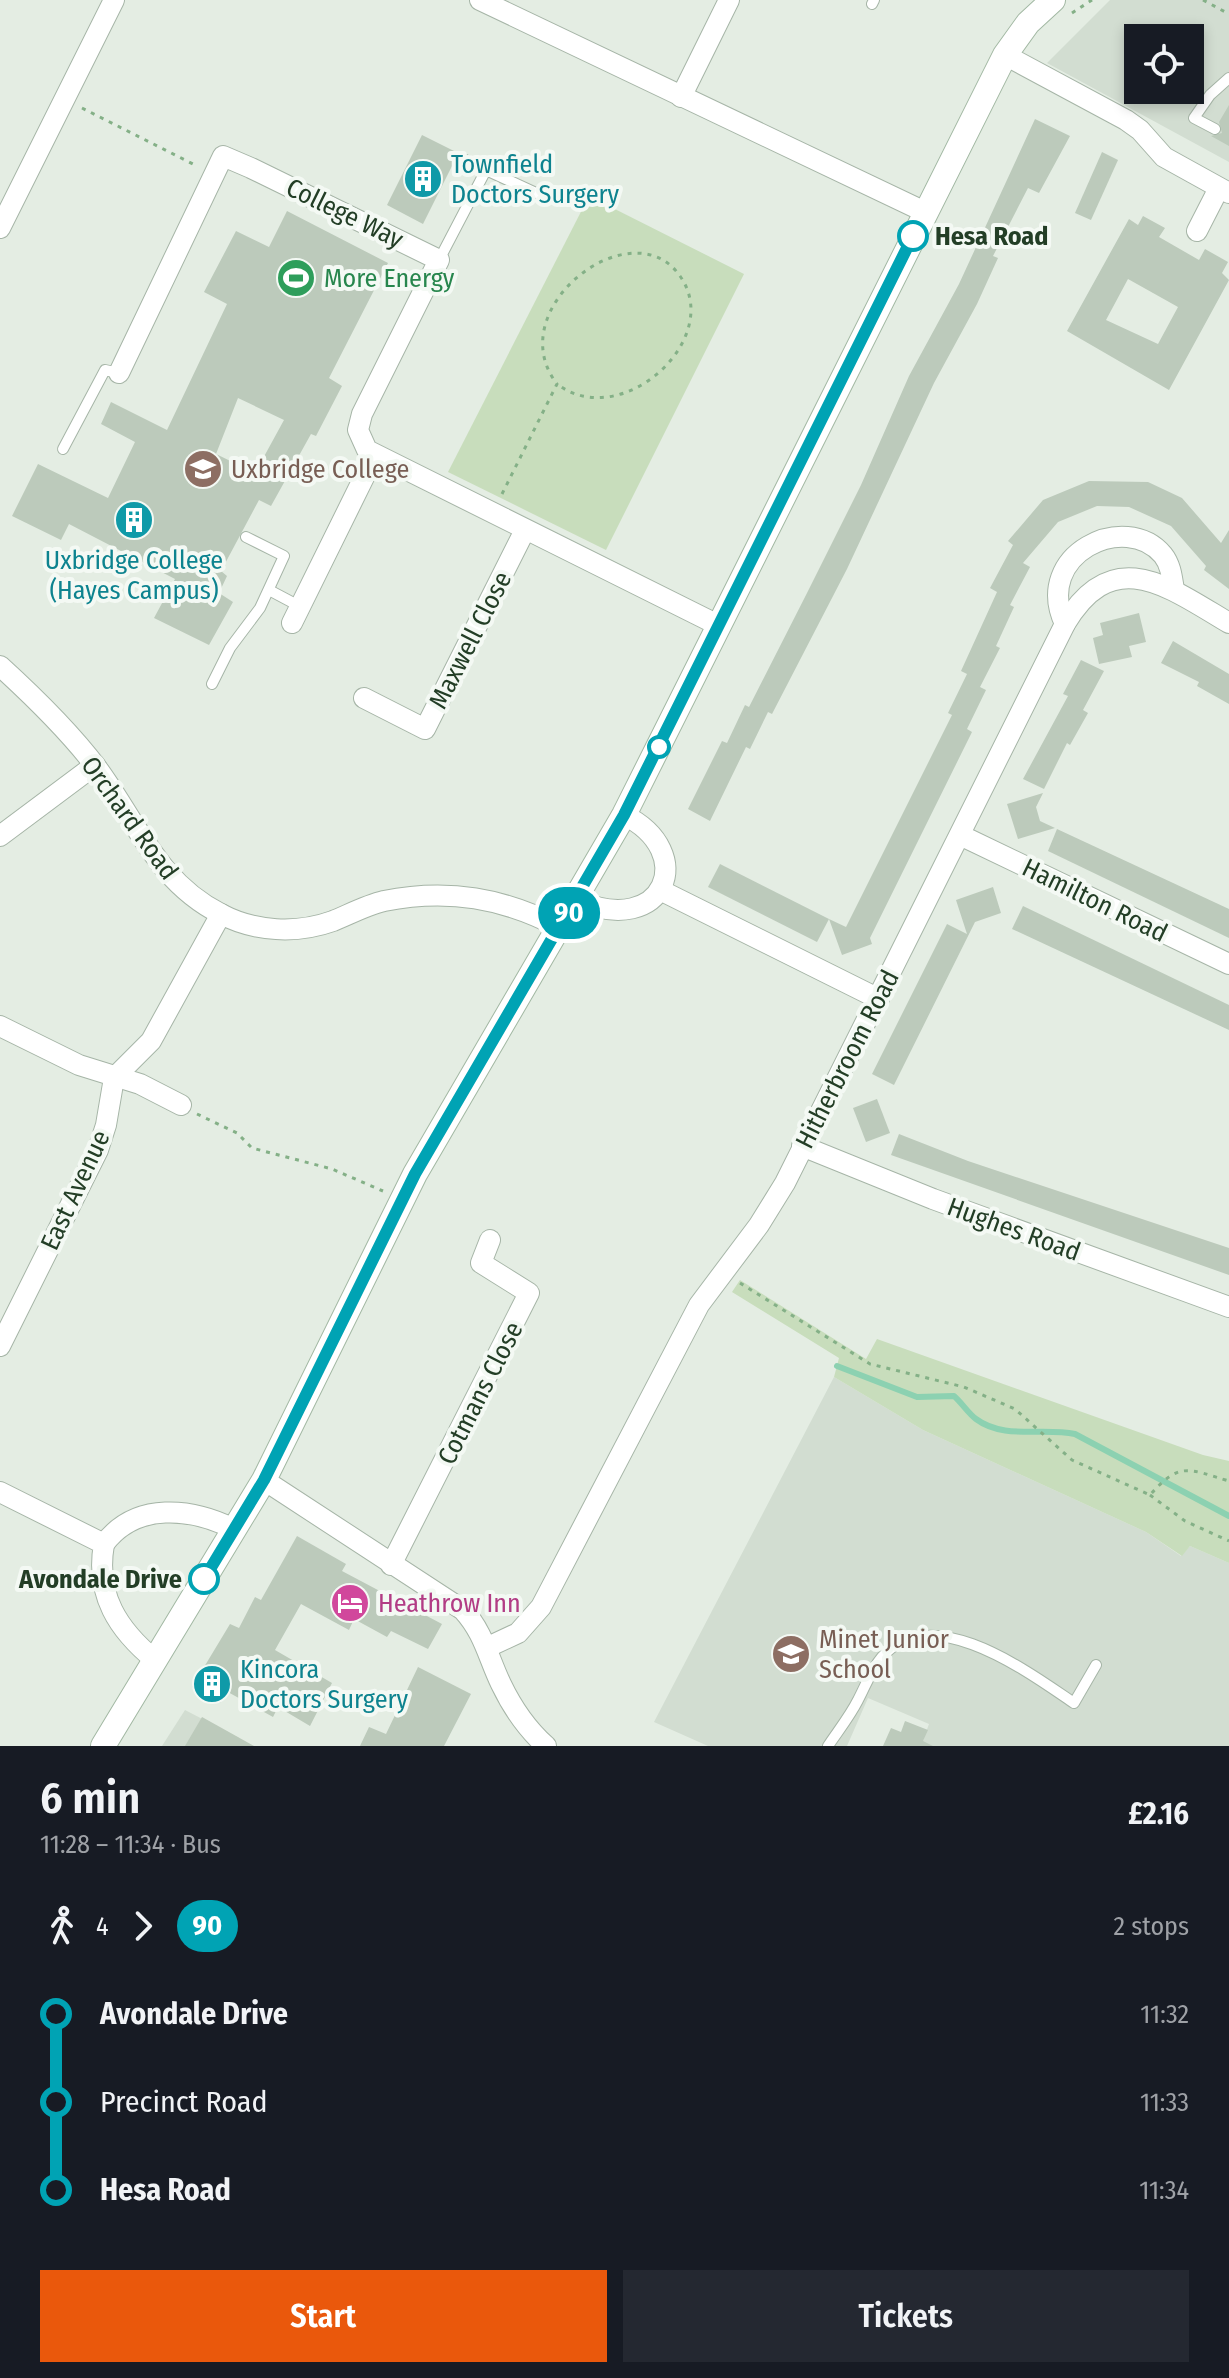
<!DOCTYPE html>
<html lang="en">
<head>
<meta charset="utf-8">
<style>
	:root { --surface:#171b24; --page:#242831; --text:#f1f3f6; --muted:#9ea1a6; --accent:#ea580c }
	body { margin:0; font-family:"Fira Sans Condensed",sans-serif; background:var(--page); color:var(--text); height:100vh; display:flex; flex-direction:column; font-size:30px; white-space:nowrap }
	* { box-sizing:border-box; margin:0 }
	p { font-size:26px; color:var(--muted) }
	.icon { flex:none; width:44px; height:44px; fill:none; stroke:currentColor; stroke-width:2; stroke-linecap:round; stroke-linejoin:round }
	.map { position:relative; height:1746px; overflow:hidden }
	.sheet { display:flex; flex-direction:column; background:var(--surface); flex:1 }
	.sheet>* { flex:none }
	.badge { padding:0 16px; border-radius:26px; font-size:28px; line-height:52px }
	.tools { position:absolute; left:1124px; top:24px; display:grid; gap:16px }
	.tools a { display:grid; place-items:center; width:80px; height:80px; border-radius:0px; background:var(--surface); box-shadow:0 4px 12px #0003; font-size:40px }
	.map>.badge { position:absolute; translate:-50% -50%; box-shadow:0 0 0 4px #fff }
	.legs { display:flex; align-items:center; gap:12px; height:88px; padding:0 40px; font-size:26px }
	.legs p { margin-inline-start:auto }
	.overview { display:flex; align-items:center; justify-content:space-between; height:136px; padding:0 40px }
	h1 { font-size:44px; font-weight:600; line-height:60px }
	.cta { display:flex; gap:16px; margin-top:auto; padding:16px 40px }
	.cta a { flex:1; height:92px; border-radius:0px; background:var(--accent); color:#fff; font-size:32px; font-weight:600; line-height:92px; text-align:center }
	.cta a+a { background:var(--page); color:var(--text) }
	ul { padding:0 40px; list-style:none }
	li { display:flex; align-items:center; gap:28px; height:88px; font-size:30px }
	li i { display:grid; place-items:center; width:12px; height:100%; margin:0 10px; background:currentColor }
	li i::after { content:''; width:20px; height:20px; margin:-10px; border:6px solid; border-radius:50%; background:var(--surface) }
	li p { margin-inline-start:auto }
	li:first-child i { background:linear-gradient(#0000 50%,currentColor 0) }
	li:last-child i { background:linear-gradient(currentColor 50%,#0000 0) }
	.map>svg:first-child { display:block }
	.built { fill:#d2ddd1; fill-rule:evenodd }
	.green { fill:#c8ddbc }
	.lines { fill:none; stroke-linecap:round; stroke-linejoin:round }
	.stream { stroke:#8cd1b1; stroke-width:6 }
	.building { fill:#bccabb; fill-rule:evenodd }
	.lane-casing { stroke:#a6b5a7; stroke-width:12 }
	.street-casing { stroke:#a6b5a7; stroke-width:22 }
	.secondary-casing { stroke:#a2b8a3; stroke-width:26 }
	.path { stroke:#84b087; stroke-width:3; stroke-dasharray:4 6; stroke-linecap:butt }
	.lane { stroke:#fff; stroke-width:10 }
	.street { stroke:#fff; stroke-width:20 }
	.secondary { stroke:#fff; stroke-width:24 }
	.line-1-casing { stroke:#fff; stroke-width:18 }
	.line-1 { stroke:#00a3b4; stroke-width:12 }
	.stop-1-dot { fill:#fff; stroke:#00a3b4; stroke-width:4 }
	.labels { text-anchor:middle; stroke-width:8; stroke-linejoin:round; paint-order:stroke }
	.culture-label { font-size:26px; fill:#0d838f; stroke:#f4f9f4; text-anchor:start }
	.street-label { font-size:26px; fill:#233e26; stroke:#f4f9f4 }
	.stop-label { font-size:26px; font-weight:bold; fill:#233e26; stroke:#f4f9f4; text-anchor:start }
	.leisure-label { font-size:26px; fill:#27864d; stroke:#f4f9f4; text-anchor:start }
	.education-label { font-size:26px; fill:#785e54; stroke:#f4f9f4; text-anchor:start }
	.hotel-label { font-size:26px; fill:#b23c85; stroke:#f4f9f4; text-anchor:start }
</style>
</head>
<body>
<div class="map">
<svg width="1229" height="1746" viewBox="0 0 1229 1746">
	<rect width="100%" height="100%" fill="#e4ede3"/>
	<g class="built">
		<path d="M1110,0H1229V162L1047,63ZM1138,38H1190V90H1138Z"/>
		<path d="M834,1377L923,1430L1146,1532L1181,1556L1190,1546L1229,1563V1746H921L929,1724L868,1698L847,1746H708L654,1722Z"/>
		<path d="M185,1710L239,1738L234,1746H162Z"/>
	</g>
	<g class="green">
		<path d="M589,196L744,274L606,550L448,472Z"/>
		<path d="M740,1280L866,1359L877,1339L1203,1455L1229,1461V1563L1190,1546L1182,1556L1146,1532L923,1430L834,1377L839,1358L732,1292Z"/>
	</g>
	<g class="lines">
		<path class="stream" d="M837,1366L917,1397L954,1396C962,1403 968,1413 976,1419C1004,1440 1043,1427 1075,1434L1229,1516"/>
	</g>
	<g class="building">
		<path d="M1229,105V146L1211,136L1222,133L1219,122Z"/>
		<path d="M1035,119L1070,136L1039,193L1028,188L993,256L998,258L977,304L934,383L847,569L772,714L768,712L750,749L746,747L710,821L688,809L722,741L727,743L745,705L749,707L806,595L861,485L909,376L959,284Z"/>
		<path d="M422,135L456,152L454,162L423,224L387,205Z"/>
		<path d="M1102,152L1118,160L1091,220L1075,213Z"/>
		<path d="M287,211L388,263L329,378L342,386L316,436L311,434L271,506L259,500L221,571L227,576L219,593L233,602L209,645L154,618L175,579L69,524L61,540L12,516L38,464L108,498L135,442L101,424L111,402L167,430L227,304L204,292L236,231L269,247ZM238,398L284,420L255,473L216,454Z"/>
		<path d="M1143,216L1165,228L1159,237L1199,260L1205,249L1228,262L1222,273L1229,280L1169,390L1067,331L1129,219L1138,225ZM1128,279L1178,307L1158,344L1106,320Z"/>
		<path d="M1089,481L1148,482L1182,498L1221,543L1229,530V589L1204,570L1206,566L1171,526L1129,507L1097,506L1058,522L1023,563L1030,567L1010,605L1014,607L996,646L1000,648L980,687L986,690L967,729L972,732L870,938L872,944L842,955L829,919L846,927L952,715L948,713L967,674L961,671L997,592L990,588L1013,545L1008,541L1043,500Z"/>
		<path d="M1139,613L1146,642L1129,646L1132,657L1099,664L1093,638L1103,635L1100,623Z"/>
		<path d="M1173,641L1229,674V704L1197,686L1199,682L1161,663Z"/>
		<path d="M1081,660L1104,671L1083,710L1088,713L1070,745L1067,743L1044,789L1023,779L1068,696L1063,694Z"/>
		<path d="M1043,793L1036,807L1040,821L1055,828L1018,839L1007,804Z"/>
		<path d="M1057,829L1229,909V938L1048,851Z"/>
		<path d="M720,864L829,919L817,942L708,887Z"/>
		<path d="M993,887L1001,913L975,922L894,1085L872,1074L947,924L967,934L956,900Z"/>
		<path d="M1023,906L1229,1005V1030L1012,929Z"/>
		<path d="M877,1099L890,1133L866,1142L853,1108Z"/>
		<path d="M899,1134L968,1161L1229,1248V1275L891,1155Z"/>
		<path d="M297,1536L346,1564L342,1571L442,1624L428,1649L391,1631L387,1637L354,1619L349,1630L301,1604L275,1650L332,1683L310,1726L278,1707L273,1717L226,1691L220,1703L192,1687L230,1624L239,1628L255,1597L261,1600Z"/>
		<path d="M418,1667L471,1694L444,1746H360L369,1727L386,1734Z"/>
		<path d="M202,1717L254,1746H185Z"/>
		<path d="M905,1721L928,1730L923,1741L933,1746H883L891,1728L901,1732Z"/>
	</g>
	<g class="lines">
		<defs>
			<g id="lane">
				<path d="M872,4L874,0"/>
				<path d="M1215,129L1194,118L1210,95L1229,78"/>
				<path d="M461,158L486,170"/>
				<path d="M439,260L486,170L536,193"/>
				<path d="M63,449L105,370L119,373"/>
				<path d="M269,590L301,607"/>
				<path d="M212,684L230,648L260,608L284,556L246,537"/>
				<path d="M828,1746C838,1731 850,1716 858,1700C866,1685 871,1670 882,1657C932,1600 1028,1672 1074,1703L1096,1665"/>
			</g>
			<g id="street">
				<path d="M480,0L925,212"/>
				<path d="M1005,55L1126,120L1140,130L1164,157L1229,193"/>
				<path d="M681,97L729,0"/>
				<path d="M0,228L114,0"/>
				<path d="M1197,231L1219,188"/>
				<path d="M119,373L223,156L251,168L439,260L362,414L358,430L367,450L720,626"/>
				<path d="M292,623L374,457"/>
				<path d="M1065,624C1113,543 1168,587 1229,623"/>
				<path d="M0,666C34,697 69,731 97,768C137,822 157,882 221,914C255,932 297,934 333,921C350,914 367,905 384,901C448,888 504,898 561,928"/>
				<path d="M364,698L425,729L524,532"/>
				<path d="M0,836L95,765"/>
				<path d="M962,836L1229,964"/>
				<path d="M660,890L879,999"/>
				<path d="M577,900C665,939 699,852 624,815"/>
				<path d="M0,1026L79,1065L140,1084L181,1105"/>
				<path d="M802,1146L933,1199L1229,1307"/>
				<path d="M0,1346L98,1150L106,1125L114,1078L151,1041L221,914"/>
				<path d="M264,1480L463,1610C484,1633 488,1657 501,1684C512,1707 527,1729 546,1746"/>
				<path d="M0,1492L104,1544C95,1595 118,1630 156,1661"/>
				<path d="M104,1544C136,1501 192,1508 234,1529"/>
				<path d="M391,1565L529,1293L481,1263L490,1240"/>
				<path d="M488,1647L518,1633L541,1607L699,1305L759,1225L785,1183L1065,624C1032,554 1126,510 1163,555C1171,565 1172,578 1174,590"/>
			</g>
			<path id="secondary" d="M103,1746L264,1480L415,1174L624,815L1005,55L1028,23L1053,0"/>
		</defs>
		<use href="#lane" class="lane-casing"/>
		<use href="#street" class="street-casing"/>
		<use href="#secondary" class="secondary-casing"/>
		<g class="path">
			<path d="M1203,0L1229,14"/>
			<path d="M1072,13L1092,0"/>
			<path d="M82,108L197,166"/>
			<path d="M502,494L557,384C499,309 632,207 680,276C725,339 621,433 557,384"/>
			<path d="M197,1114L237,1133L252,1148L332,1169L383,1191"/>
			<path d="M740,1283L870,1364L964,1387L1015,1409L1072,1460L1150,1495C1180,1461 1188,1469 1229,1481"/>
			<path d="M1150,1495L1185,1521L1229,1541"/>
		</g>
		<use href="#lane" class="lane"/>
		<use href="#street" class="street"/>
		<use href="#secondary" class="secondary"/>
	</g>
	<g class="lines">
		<defs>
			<path id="line-1" d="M204,1579L264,1480L415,1174L624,815L913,236"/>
		</defs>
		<use href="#line-1" class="line-1-casing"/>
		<use href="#line-1" class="line-1"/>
	</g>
	<defs>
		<symbol id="building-disc" viewBox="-11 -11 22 22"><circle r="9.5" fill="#0f9aa8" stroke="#f4f9f4"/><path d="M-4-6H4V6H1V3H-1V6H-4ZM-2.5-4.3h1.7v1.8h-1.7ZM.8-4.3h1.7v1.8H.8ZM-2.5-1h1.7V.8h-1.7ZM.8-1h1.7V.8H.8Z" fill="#fff"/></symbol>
		<symbol id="stadium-disc" viewBox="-11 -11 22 22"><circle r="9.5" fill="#2e9e5b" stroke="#f4f9f4"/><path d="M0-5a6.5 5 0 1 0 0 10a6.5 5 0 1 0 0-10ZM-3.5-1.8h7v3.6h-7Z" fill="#fff"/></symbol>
		<symbol id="university-disc" viewBox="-11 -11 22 22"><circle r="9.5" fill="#8d6e63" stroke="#f4f9f4"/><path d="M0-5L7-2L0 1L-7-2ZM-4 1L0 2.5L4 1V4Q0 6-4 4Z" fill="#fff"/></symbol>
		<symbol id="hotel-disc" viewBox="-11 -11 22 22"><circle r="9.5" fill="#d1479c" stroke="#f4f9f4"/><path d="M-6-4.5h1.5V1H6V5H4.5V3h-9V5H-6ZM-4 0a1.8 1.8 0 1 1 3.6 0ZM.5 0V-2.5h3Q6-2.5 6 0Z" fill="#fff"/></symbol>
		<symbol id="school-disc" viewBox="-11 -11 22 22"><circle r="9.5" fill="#8d6e63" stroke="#f4f9f4"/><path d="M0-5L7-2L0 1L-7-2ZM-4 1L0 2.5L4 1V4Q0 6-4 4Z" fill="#fff"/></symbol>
	</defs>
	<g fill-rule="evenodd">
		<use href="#building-disc" x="401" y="157" width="44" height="44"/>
		<use href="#stadium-disc" x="274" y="256" width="44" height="44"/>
		<use href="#university-disc" x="181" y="447" width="44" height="44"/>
		<use href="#building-disc" x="112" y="498" width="44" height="44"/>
		<use href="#hotel-disc" x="328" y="1581" width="44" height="44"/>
		<use href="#school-disc" x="769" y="1632" width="44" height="44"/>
		<use href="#building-disc" x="190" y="1662" width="44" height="44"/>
	</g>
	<g class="stop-1-dot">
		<circle cx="913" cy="236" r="14"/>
		<circle cx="659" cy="747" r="10"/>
		<circle cx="204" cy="1579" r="14"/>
	</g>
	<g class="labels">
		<g class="culture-label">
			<text x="451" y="173">Townfield<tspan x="451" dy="30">Doctors Surgery</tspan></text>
			<text x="134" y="569" text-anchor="middle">Uxbridge College<tspan x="134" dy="30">(Hayes Campus)</tspan></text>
			<text x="240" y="1678">Kincora<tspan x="240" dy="30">Doctors Surgery</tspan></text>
		</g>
		<g class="street-label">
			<text transform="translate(345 213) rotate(26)" y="9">College Way</text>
			<text transform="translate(470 640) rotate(-63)" y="9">Maxwell Close</text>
			<text transform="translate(130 818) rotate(54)" y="9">Orchard Road</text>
			<text transform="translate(1095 900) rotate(26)" y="9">Hamilton Road</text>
			<text transform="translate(847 1059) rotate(-63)" y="9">Hitherbroom Road</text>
			<text transform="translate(75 1190) rotate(-65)" y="9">East Avenue</text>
			<text transform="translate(1014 1229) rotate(20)" y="9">Hughes Road</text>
			<text transform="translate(480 1393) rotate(-63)" y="9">Cotmans Close</text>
		</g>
		<g class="stop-label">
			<text x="935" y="245">Hesa Road</text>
			<text x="182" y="1588" text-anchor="end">Avondale Drive</text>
		</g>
		<g class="leisure-label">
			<text x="324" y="287">More Energy</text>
		</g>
		<g class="education-label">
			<text x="231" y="478">Uxbridge College</text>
			<text x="819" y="1648">Minet Junior<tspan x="819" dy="30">School</tspan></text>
		</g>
		<g class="hotel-label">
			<text x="378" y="1612">Heathrow Inn</text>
		</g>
	</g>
</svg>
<div class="tools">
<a><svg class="icon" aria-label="locate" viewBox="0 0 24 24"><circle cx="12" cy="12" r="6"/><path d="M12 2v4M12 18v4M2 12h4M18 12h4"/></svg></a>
</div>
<b class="badge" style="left:569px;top:913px;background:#00a3b4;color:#fff">90</b>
</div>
<section class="sheet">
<div class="overview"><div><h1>6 min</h1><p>11:28 – 11:34 · Bus</p></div><b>£2.16</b></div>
<div class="legs"><svg class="icon" aria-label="walk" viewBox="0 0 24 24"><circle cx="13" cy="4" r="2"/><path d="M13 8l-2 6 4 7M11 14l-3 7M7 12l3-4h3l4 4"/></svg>4<svg class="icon" aria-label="forward" viewBox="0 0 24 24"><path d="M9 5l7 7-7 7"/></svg><b class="badge" style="background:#00a3b4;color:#fff">90</b><p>2 stops</p></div>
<ul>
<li><i style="color:#00a3b4"></i><b>Avondale Drive</b><p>11:32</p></li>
<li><i style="color:#00a3b4"></i><span>Precinct Road</span><p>11:33</p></li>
<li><i style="color:#00a3b4"></i><b>Hesa Road</b><p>11:34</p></li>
</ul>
<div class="cta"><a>Start</a><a>Tickets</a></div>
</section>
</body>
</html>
